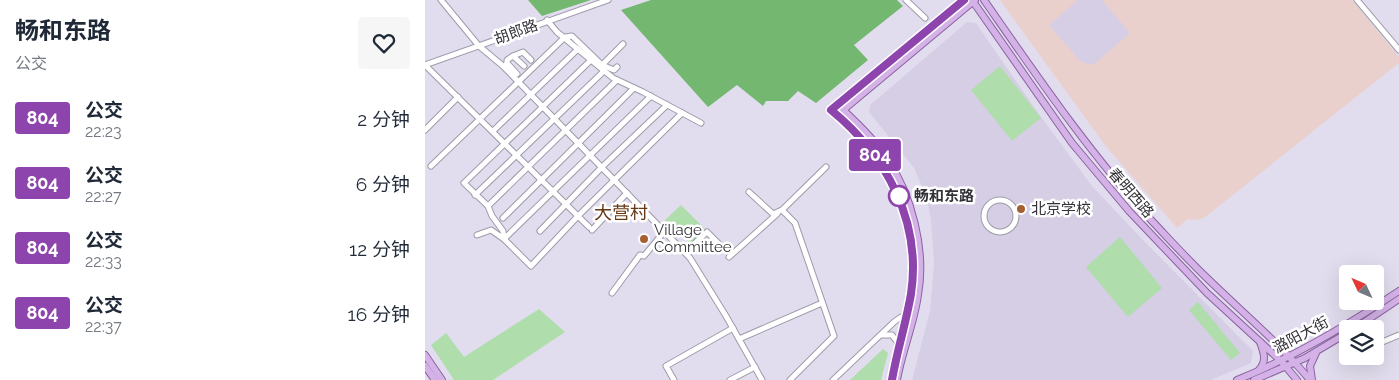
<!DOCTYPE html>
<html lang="zh">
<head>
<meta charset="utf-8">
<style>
	:root { --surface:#fff; --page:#f6f6f7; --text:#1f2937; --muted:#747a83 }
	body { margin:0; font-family:Raleway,"Noto Sans SC",sans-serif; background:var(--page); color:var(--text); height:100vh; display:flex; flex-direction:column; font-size:19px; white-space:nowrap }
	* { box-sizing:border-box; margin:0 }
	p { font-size:16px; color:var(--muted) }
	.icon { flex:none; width:28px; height:28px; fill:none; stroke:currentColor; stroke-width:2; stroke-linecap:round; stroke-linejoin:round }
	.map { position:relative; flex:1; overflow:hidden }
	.sheet { display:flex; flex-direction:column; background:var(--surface); width:425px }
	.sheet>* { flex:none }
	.badge { padding:0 10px; border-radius:4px; font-size:18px; line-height:32px }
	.needle { width:32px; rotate:314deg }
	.buttons { position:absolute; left:914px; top:265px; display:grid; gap:10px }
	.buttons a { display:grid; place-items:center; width:45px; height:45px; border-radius:5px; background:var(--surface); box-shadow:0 5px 20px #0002; font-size:25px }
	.map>.badge { position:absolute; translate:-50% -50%; box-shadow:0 0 0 2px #fff }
	.round { display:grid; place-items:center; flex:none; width:52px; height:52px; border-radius:5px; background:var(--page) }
	.summary { display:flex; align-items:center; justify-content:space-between; height:85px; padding:0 15px }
	h1 { font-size:24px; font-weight:700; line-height:38px }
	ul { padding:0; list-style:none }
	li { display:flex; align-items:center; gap:15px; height:65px; padding:0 15px }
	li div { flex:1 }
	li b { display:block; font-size:19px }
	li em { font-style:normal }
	li .badge { min-width:55px; font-weight:700; text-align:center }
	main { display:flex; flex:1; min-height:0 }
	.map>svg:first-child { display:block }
	.industrial { fill:#ead0cd }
	.built { fill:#d5cee5 }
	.green { fill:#afddab }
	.forest { fill:#74b771 }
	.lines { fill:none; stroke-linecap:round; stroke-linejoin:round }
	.minor-casing { stroke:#9f9baa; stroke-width:7 }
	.major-casing { stroke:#89639f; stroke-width:8 }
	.minor { stroke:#fff; stroke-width:5 }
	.major { stroke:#d4b2e7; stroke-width:6 }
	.line-casing { stroke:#fff; stroke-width:11 }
	.line { stroke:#8e44ad; stroke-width:8 }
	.stop-dot { fill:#fff; stroke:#8e44ad; stroke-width:2.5 }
	.poi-dot { fill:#a46030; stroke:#fff; stroke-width:2 }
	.labels { text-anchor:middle; stroke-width:5; stroke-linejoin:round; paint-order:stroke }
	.street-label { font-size:15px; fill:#343238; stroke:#fff }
	.stop-label { font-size:15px; font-weight:bold; fill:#343238; stroke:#fff; text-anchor:start }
	.poi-label { font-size:15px; fill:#343238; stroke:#fff; text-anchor:start }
	.quarter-label { font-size:18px; fill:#653715; stroke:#fff }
</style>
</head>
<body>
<main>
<section class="sheet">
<div class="summary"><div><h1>畅和东路</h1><p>公交</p></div><a class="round"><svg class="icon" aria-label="heart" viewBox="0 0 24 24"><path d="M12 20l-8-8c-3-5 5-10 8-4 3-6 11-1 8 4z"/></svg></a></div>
<ul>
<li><span class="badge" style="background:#8e44ad;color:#fff">804</span><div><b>公交</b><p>22:23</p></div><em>2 分钟</em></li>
<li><span class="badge" style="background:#8e44ad;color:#fff">804</span><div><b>公交</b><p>22:27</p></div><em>6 分钟</em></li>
<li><span class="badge" style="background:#8e44ad;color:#fff">804</span><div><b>公交</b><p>22:33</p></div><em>12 分钟</em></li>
<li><span class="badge" style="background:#8e44ad;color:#fff">804</span><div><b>公交</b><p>22:37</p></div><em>16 分钟</em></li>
</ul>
</section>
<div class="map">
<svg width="974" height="380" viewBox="0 0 974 380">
	<rect width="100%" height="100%" fill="#e2ddee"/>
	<path class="industrial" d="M575,0H927L974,57V63L779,218L771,220L763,219L752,228L679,144Z"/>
	<g class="built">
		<path d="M653,0H677L705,33L668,65L656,62L624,25Z"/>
		<path d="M542,22L551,23L611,110L667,186L718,240L828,351L826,363L786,380H487L505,311L509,263L506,220L502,198L489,168L444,112L445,105Z"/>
	</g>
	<g class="green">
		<path d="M575,66L616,118L587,141L546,90Z"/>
		<path d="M256,205L281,230L266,244L240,220Z"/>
		<path d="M695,237L737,288L703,317L661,267Z"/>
		<path d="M773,302L815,353L806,360L764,310Z"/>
		<path d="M114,309L140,332L68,380H29L6,345L21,333L39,357Z"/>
		<path d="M458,349L463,353L456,380H425Z"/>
	</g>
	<g class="forest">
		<path d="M103,0H166L117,16Z"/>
		<path d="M226,0H472L478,6L429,45L443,60L391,103L373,91L363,101H341L338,106L312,85L283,107L196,10Z"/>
	</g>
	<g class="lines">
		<defs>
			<g id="minor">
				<path d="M16,0L54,46L78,66L265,258L301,316L337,380"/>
				<path d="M481,0L500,18"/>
				<path d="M932,0L974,50"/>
				<path d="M122,20L132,32L188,78L218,92L276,123"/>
				<path d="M88,56L98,52L106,60"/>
				<path d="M82,63V60L88,56L99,66"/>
				<path d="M81,65L82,63L92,74"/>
				<path d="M177,65L198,44"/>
				<path d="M0,130L33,97"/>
				<path d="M68,131L153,49"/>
				<path d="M6,166L140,37L147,36L177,65L189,70L192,67"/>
				<path d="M324,192L348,214L357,210L370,223L409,336L365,380"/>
				<path d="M50,195L179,71"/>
				<circle cx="575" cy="216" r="16"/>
				<path d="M63,206L192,80"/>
				<path d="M357,210L401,167"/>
				<path d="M78,218L209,88"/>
				<path d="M164,227L0,65L183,0"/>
				<path d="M167,230L202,193"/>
				<path d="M115,231L177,167L242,105"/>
				<path d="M52,235L66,230L79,239L106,266L153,216L257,113"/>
				<path d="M79,239L78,231L67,216L63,206L39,183L166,60"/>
				<path d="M79,239L226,96"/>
				<path d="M270,243L282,232L297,247"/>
				<path d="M304,257L352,214"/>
				<path d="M187,293L215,255L219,256L239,232"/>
				<path d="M457,335H467L474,344"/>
				<path d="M314,339L397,303"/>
				<path d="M950,345L974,335"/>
				<path d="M249,380L241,366L308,328"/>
				<path d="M305,380L330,367"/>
				<path d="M408,380L469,322L476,317L483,318"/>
			</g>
			<g id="major">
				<path d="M547,0L647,143L704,211L782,293L856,361L872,380"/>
				<path d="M559,0C612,76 664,153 727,221C745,240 763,260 782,278C817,312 854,343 885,380"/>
				<path d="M412,104C430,121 447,137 461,157C487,195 501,250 493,295C489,324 477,351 472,380"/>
				<path d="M417,111L550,0"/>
				<path d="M929,329L974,299"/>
				<path d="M0,355L17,380"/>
				<path d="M0,366L10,380"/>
				<path d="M834,370C842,361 839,353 835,342"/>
				<path d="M467,380C472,351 481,323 486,294C497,221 461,155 406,109L539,0"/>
				<path d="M812,380C870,357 923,325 974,291"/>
				<path d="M829,380L880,358L922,333"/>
				<path d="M887,380L885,366L891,353"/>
			</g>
		</defs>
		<use href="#minor" class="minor-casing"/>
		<use href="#major" class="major-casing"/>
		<use href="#minor" class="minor"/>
		<use href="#major" class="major"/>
	</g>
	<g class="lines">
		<defs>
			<path id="line" d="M467,380C472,351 481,323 486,294C497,221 461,155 406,110L539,0"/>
		</defs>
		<use href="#line" class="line-casing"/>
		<use href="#line" class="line"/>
	</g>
	<circle class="stop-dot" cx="474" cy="196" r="10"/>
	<g class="poi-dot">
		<circle cx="596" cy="209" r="5"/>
		<circle cx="219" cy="239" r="5"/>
	</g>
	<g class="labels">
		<g class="street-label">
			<text transform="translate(91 32) rotate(-20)" y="5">胡郎路</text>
			<text transform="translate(706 193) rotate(49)" y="5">春明西路</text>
			<text transform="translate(876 335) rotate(-28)" y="5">潞阳大街</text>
		</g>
		<g class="stop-label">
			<text x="489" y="201">畅和东路</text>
		</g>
		<g class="poi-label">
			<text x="606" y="214">北京学校</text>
			<text x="229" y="235">Village<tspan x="229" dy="17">Committee</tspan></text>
		</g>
		<g class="quarter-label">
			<text x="196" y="219">大营村</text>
		</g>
	</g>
</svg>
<div class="buttons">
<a><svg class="needle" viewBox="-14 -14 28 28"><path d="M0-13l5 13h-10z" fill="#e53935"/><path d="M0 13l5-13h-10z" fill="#747a83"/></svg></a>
<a><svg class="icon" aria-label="layers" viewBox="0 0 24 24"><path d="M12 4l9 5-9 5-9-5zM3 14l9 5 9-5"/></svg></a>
</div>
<b class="badge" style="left:450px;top:155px;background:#8e44ad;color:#fff">804</b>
</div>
</main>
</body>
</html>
